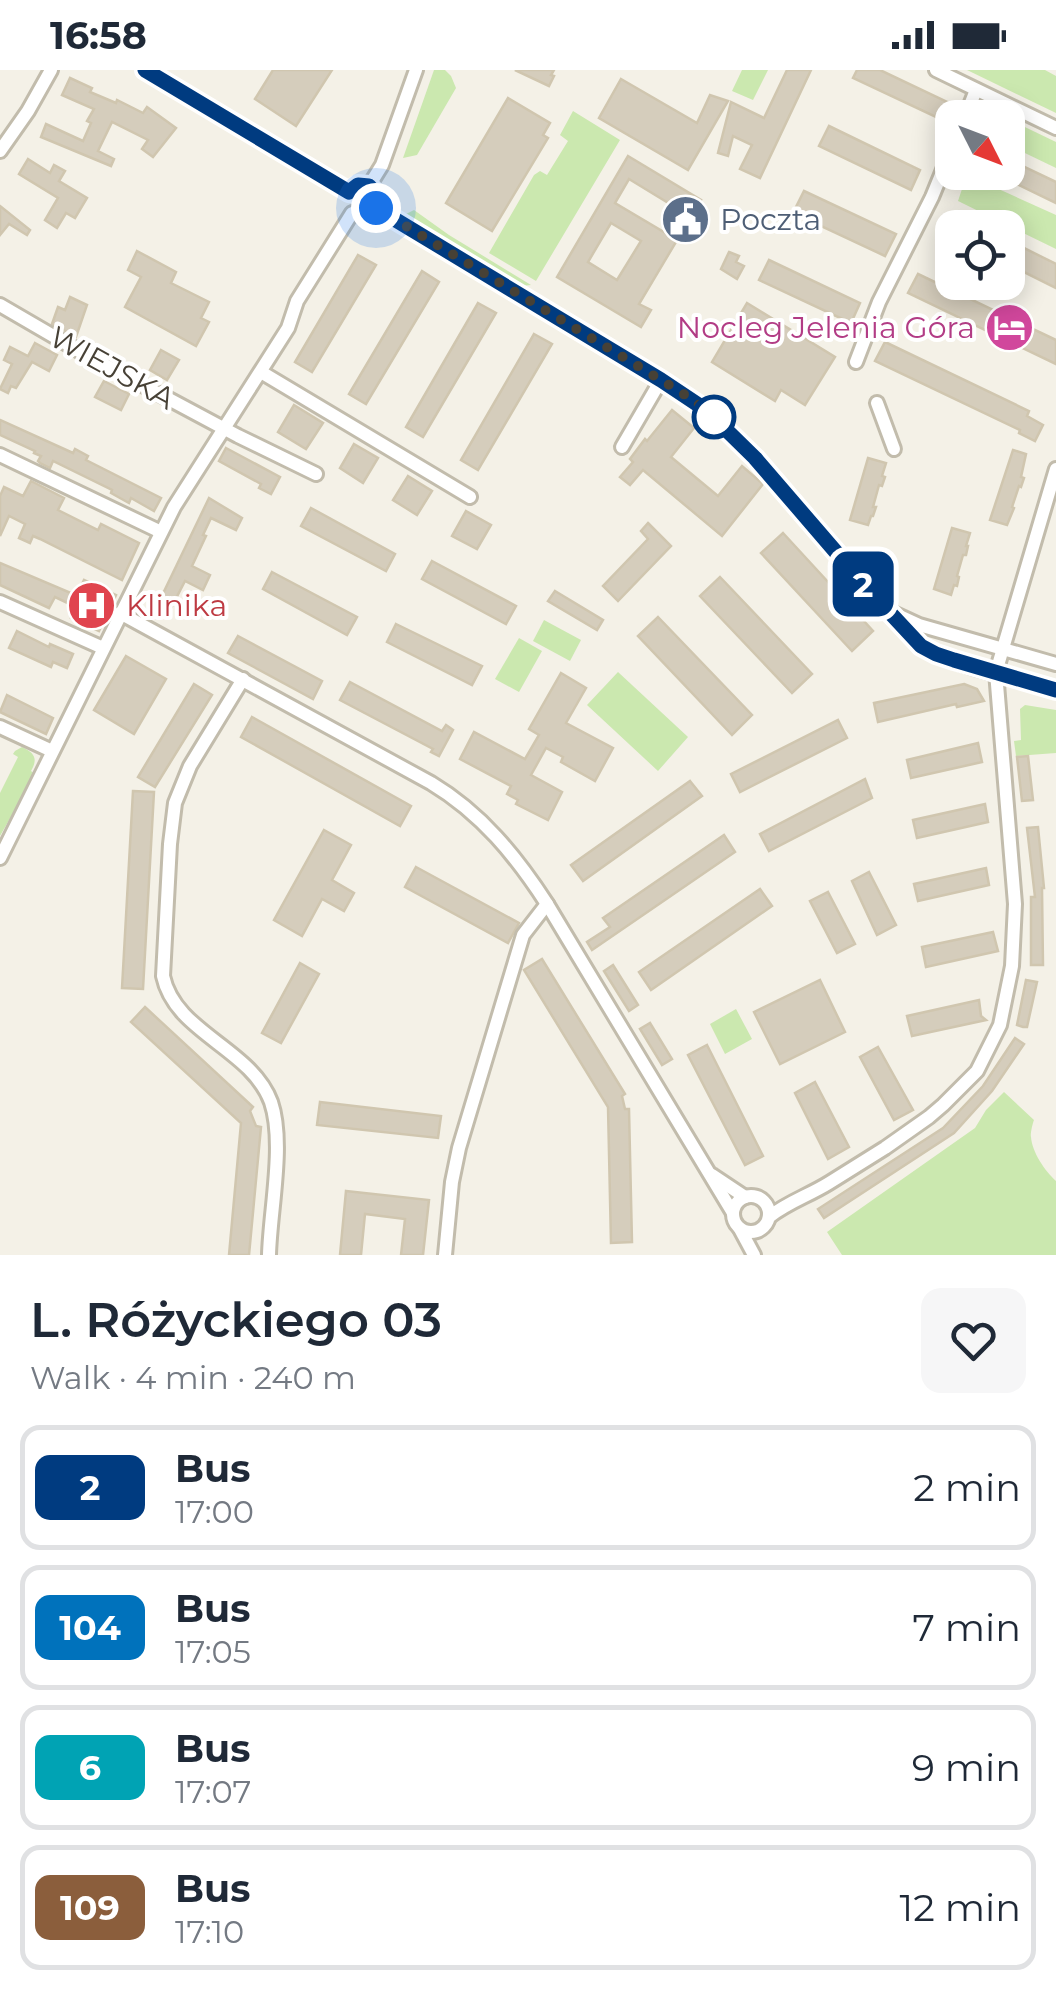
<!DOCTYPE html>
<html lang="en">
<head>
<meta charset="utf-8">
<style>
	:root { --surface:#fff; --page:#f6f6f7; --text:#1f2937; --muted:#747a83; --line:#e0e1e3 }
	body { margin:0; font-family:Montserrat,sans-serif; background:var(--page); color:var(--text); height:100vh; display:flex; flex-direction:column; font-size:38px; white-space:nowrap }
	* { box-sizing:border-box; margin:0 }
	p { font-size:32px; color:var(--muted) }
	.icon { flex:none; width:55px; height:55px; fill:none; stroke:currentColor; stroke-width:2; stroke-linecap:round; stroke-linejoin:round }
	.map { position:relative; height:1185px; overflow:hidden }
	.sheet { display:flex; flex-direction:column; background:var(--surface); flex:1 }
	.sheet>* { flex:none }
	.badge { padding:0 20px; border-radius:15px; font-size:35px; line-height:65px }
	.needle { width:65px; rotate:132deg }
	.fabs { position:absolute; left:935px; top:30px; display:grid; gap:20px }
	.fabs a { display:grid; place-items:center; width:90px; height:90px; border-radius:20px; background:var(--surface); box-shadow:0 5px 25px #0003; font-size:50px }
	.you { position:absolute; width:50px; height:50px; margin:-25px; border:8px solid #fff; border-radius:50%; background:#1a73e8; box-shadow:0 0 0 15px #1a73e833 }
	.map>.badge { position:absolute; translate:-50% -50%; box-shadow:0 0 0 5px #fff }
	.round { display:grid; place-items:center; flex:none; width:105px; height:105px; border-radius:20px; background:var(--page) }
	.overview { display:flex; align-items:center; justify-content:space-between; height:170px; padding:0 30px }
	h1 { font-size:48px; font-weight:600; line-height:75px }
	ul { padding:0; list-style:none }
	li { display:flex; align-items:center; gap:30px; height:125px; margin:0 20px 15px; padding:0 10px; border:5px solid var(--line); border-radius:20px }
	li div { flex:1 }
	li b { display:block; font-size:38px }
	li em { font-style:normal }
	li .badge { min-width:110px; font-weight:700; text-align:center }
	.status { display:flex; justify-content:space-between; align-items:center; height:70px; padding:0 50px; background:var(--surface); direction:ltr }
	.status svg { height:28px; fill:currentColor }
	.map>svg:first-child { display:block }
	.green { fill:#cbe8af }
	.building { fill:#d5cdbc; stroke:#d0c6af; stroke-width:2.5; fill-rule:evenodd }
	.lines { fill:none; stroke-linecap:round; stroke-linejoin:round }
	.minor-casing { stroke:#c2bcac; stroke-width:18 }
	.minor { stroke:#fff; stroke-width:12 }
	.line-casing { stroke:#fff; stroke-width:22 }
	.line { stroke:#003b80; stroke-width:15 }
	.walk { stroke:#474136; stroke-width:10; stroke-dasharray:0 18 }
	.stop-dot { fill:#fff; stroke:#003b80; stroke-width:5 }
	.labels { text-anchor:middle; stroke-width:8; stroke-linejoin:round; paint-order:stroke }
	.service-label { font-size:30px; fill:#4e5e75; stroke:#fff; text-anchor:start }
	.hotel-label { font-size:30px; fill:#b23c85; stroke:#fff; text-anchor:end }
	.street-label { font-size:30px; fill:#474136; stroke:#fff }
	.health-label { font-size:30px; fill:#be3a42; stroke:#fff; text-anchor:start }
</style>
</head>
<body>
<div class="status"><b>16:58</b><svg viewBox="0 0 49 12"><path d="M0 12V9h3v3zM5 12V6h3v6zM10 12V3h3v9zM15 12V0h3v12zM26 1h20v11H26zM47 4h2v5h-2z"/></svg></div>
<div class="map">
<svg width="1056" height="1185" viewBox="0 0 1056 1185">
	<rect width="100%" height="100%" fill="#f4f1e7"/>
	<g class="green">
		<path d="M434,0H445L451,6L456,18L417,85L403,88Z"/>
		<path d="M742,0H768L753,30L732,21Z"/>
		<path d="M967,0H1045L1056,6V43Z"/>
		<path d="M573,41L620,70L536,211L489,183L534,105L540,101L547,105L568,71L560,65Z"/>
		<path d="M1008,49L1056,72V98L1008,75Z"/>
		<path d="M956,103H963L1056,145V179L958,131L964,113L956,108Z"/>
		<path d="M414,140L449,165L531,215L521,216L406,144Z"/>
		<path d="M544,550L581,570L570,591L533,571Z"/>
		<path d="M519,568L542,581L519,622L495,609Z"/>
		<path d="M618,602L688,667L658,701L587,635Z"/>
		<path d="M1025,635L1056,640V683L1016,686L1014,671L1021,670L1020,639Z"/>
		<path d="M22,677C35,683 38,689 31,701L35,704L0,766V723L18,687L13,684L15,681Z"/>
		<path d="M736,939L752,969L725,984L710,954Z"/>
		<path d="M1004,1022L1034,1050C1033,1052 1030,1064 1031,1067C1032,1082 1045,1101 1056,1111V1185H842L827,1162L975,1058L986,1040Z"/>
	</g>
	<g class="building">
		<path d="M273,0H332L296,56L255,29Z"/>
		<path d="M515,0H554L551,5L554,6L549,16Z"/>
		<path d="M787,0H811L760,108L740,99L752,75L733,66L728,86L718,83L731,32L764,48Z"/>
		<path d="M857,0H880L958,37L951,54L853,8Z"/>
		<path d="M70,8L92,18L90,22L116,33L117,30L143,43L147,37L176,58L153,87L142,79L148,70L112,52L98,81L114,89L111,96L41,67L46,54L83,71L91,53L87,51L94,39L62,25Z"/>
		<path d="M621,9L697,53L710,25L728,31L688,100L599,48Z"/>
		<path d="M508,28L550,53L543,65L548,68L492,161L446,133Z"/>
		<path d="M829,56L920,100L911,120L819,76Z"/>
		<path d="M628,86L701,130L639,234L651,240L641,257L557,207ZM629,109L683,142L669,165L615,133ZM611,153L641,171L617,210L588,192Z"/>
		<path d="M28,89L50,103L54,95L65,101L59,111L87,128L75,148L66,143L57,158L45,150L58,128L19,104Z"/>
		<path d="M1008,89L1056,112V133L992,102H1008Z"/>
		<path d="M804,121L896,164L885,186L793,143Z"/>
		<path d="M0,136L30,160L27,165L9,154L0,165Z"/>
		<path d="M1008,170L1056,194V218L1008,194Z"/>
		<path d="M137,181L176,202L171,213L209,232L201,248L209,252L196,276L125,237L141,207L128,200Z"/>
		<path d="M729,182L739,186L736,192L744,196L737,209L721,199Z"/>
		<path d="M358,185L376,195L312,302L295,292Z"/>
		<path d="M769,190L860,233L851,253L759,210Z"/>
		<path d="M422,201L439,212L366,334L349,324Z"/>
		<path d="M918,204L1056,270V294L908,223Z"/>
		<path d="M70,227L87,235L76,267L52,254L58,237L65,240Z"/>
		<path d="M478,233L496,243L423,367L406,357Z"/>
		<path d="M747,233L835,287L805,335L781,320L775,331L712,292Z"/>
		<path d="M534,264L552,274L478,400L461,390Z"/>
		<path d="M885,272L1029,341L1027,346L1043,355L1035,371L1019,363L1020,360L875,291Z"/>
		<path d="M35,273L57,285L49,301L32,292L16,318L11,316L8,323L0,319L12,294L4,290L10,277L28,286Z"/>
		<path d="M161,280L179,290L167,310L150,300Z"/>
		<path d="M104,311L129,324L121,340L95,327Z"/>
		<path d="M294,335L323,353L306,379L278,362Z"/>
		<path d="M672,340L694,358L671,387L718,426L742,396L763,414L722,466L643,400L630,415L620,407L633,392L630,389L645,369L647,371Z"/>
		<path d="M0,350L73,383L75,379L88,386L86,390L161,428L154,441L131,428L129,433L111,423L112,420L53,391L50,398L40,393L38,391L41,386L34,383L35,381L0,365Z"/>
		<path d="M354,374L378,388L363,413L340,398Z"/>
		<path d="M226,378L280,407L271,424L259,418L261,414L219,391Z"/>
		<path d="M1013,380L1026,384L1021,407L1024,408L1021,417L1019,416L1012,437L1014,438L1007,455L990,450Z"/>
		<path d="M868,388L886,393L882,406L885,407L882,416L879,415L873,437H876L873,446H871L868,455L850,450Z"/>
		<path d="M408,406L432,421L417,445L393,430Z"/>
		<path d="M31,411L64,428L58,440L98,460L101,454L139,473L122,510L40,469L33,466L30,473L19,468L25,454L9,446L0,466V426L4,417L23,426Z"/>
		<path d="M209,428L242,448L236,460L211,448L203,465L206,466L192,496L210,505L203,520L185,511L170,540L158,534Z"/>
		<path d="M311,438L395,484L386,501L301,456Z"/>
		<path d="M466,441L491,455L477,479L452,466Z"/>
		<path d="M648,453L671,476L618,531L603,516L648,469L641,461Z"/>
		<path d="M952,458L970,463L966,476H968L966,485H963L957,506L959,507L957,516L954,515L951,525L934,519Z"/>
		<path d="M783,463L873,561L852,581L761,483Z"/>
		<path d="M432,491L516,536L506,554L422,509Z"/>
		<path d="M0,493L73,524H77L84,510L116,525L99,561L71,548L76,537L55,527L49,538L0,515Z"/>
		<path d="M272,502L357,547L347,565L263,519Z"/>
		<path d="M720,507L812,604L792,623L700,526Z"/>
		<path d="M555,521L603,550L597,560L548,531Z"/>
		<path d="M658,547L752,645L732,665L638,566Z"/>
		<path d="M396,554L482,596L472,615L387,572Z"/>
		<path d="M17,561L49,577L50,574L73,584L67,598L53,592L51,597L9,578Z"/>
		<path d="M238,566L322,611L313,629L228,583Z"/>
		<path d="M126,586L166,609L134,664L94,640Z"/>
		<path d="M561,603L586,618L566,653L613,678L595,711L561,692L563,687L546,678L531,705L562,722L548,750L516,734L518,730L507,724L511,716L460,689L474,662L525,689L539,665L529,659Z"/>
		<path d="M350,612L442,661L446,655L453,660L439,686L431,682L433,679L340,630Z"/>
		<path d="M194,614L212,625L155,717L138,707Z"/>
		<path d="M964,614L977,619L984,631L957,637L956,634L878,652L874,633Z"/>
		<path d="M7,625L53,648L46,664L0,642Z"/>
		<path d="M252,647L411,736L400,756L241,667Z"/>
		<path d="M838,650L847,668L740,722L731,704Z"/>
		<path d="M978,673L982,692L911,708L907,690Z"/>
		<path d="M1028,686L1033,730L1022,731L1017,687Z"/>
		<path d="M865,709L872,728L769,781L760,764Z"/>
		<path d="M690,711L702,726L583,811L571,795Z"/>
		<path d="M133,721L154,722L143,919L122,918Z"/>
		<path d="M985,734L988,752L917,768L913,750Z"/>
		<path d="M1038,757L1044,818H1042L1043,895H1031V827H1035L1027,758Z"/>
		<path d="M324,760L351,775L332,810L354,823L344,841L322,829L302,866L274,850Z"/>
		<path d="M724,765L735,782L592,880L587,872L610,857L603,848Z"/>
		<path d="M416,797L519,853L508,873L405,817Z"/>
		<path d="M986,798L989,815L918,831L914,814Z"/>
		<path d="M869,802L896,855L877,865L852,811Z"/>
		<path d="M760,819L772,836L651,920L639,902Z"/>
		<path d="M828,822L855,874L837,883L810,831Z"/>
		<path d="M993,862L998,881L926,897L922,877Z"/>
		<path d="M542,889L625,1024L622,1026L625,1039H629L632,1172L611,1173L608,1037L524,900Z"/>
		<path d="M300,893L319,904L281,973L262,963Z"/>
		<path d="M613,895L638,935L629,941L604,901Z"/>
		<path d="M820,910L845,962L780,994L754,942Z"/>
		<path d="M1026,910L1037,912L1027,957H1023L1017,955Z"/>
		<path d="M979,930L981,946L986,950L912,966L907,946Z"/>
		<path d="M145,937L253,1037L250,1041L256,1056L261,1057L249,1185H229L241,1053L131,952Z"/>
		<path d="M650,953L672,989L662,995L640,959Z"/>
		<path d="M1015,968L1024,974L992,1021L954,1063L824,1148L818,1139L943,1058L983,1016Z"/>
		<path d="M707,975L763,1086L745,1095L688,985Z"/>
		<path d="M878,977L913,1040L894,1050L860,987Z"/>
		<path d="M815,1012L849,1077L828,1089L795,1023Z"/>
		<path d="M320,1032L441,1046L438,1068L317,1055Z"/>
		<path d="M346,1121L429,1130L423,1185H401L405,1149L365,1144L361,1185H340Z"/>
	</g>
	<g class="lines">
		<defs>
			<g id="minor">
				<path d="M145,0L349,122"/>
				<path d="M936,0L1056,58"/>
				<path d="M965,48L976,20"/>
				<path d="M0,81L28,41L51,0"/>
				<path d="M369,116L382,95L416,0"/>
				<path d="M376,139L661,310L706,340L733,365L880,533L921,576C961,599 1012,607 1056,620"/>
				<path d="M0,235L79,281L238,366L316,404"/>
				<path d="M856,292L879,232L932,127L952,78"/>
				<path d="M261,302L470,427"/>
				<path d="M877,333L894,379"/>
				<path d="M622,377L661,310"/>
				<path d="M0,385L161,462"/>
				<path d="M0,532L103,578"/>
				<path d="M120,543L431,713C481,743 516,786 547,834L733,1143"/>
				<path d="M893,543L919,555L1056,594"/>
				<path d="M243,609L190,696L175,733L170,774L163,906C175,963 251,978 271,1032C285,1073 270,1141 269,1185"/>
				<path d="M0,657L52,681"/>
				<path d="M0,788L174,437L288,258L297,231L352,143"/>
				<path d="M712,1105L745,1127"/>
				<circle cx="751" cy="1144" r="18"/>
				<path d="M769,1147C788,1132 808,1126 829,1113L885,1078L929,1047L943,1035L977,1001L1000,955L1012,896L1015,834L996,602L1056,399"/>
				<path d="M740,1159L754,1185"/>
				<path d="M445,1185L452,1112L459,1078L523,865L547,834"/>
			</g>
		</defs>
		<use href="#minor" class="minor-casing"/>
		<use href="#minor" class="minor"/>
	</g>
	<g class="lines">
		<defs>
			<path id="line" d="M145,0L349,122L358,115L369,116L378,126L376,138L661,310L706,340L755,388L866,517L921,576L936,584L954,590L1056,620"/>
		</defs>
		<use href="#line" class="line-casing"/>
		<use href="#line" class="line"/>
		<path class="walk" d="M376,138L661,310L693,330L720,352L714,347"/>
	</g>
	<defs>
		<symbol id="civic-disc" viewBox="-11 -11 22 22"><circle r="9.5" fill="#5c6f8a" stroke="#fff"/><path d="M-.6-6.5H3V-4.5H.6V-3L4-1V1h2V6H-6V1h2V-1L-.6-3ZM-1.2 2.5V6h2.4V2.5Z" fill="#fff"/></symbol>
		<symbol id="hotel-disc" viewBox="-11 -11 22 22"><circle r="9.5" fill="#d1479c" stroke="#fff"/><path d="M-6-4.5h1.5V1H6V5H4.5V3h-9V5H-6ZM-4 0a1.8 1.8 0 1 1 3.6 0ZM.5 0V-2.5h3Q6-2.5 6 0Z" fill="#fff"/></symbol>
		<symbol id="hospital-disc" viewBox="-11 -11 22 22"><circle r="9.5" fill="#e0444e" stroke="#fff"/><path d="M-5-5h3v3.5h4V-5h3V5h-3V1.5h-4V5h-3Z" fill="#fff"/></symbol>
	</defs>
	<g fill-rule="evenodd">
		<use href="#civic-disc" x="658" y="122" width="55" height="55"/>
		<use href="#hotel-disc" x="982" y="230" width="55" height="55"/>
		<use href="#hospital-disc" x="64" y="508" width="55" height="55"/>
	</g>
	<circle class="stop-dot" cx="714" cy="347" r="20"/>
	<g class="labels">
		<g class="service-label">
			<text x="720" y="160">Poczta</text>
		</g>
		<g class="hotel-label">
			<text x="975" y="268">Nocleg Jelenia Góra</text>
		</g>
		<g class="street-label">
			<text transform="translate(112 298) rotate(29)" y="10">WIEJSKA</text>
		</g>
		<g class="health-label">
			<text x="126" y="546">Klinika</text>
		</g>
	</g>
</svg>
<div class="fabs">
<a><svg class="needle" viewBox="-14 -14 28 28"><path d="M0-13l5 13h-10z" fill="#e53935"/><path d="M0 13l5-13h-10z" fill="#747a83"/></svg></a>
<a><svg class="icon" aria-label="locate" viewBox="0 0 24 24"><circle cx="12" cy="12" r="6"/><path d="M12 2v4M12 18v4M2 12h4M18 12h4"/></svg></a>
</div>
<div class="you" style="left:376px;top:138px"></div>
<b class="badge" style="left:863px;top:514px;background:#003b80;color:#fff">2</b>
</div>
<section class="sheet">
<div class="overview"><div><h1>L. Różyckiego 03</h1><p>Walk · 4 min · 240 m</p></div><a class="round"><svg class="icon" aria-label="heart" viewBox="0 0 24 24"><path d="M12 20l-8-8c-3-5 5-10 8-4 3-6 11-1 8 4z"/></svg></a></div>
<ul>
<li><span class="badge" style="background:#003b80;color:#fff">2</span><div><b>Bus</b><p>17:00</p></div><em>2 min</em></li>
<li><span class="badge" style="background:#0072bc;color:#fff">104</span><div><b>Bus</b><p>17:05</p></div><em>7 min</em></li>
<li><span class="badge" style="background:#00a3b4;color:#fff">6</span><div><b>Bus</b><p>17:07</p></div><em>9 min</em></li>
<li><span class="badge" style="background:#8b5e3c;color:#fff">109</span><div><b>Bus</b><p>17:10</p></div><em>12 min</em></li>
</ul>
</section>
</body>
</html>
